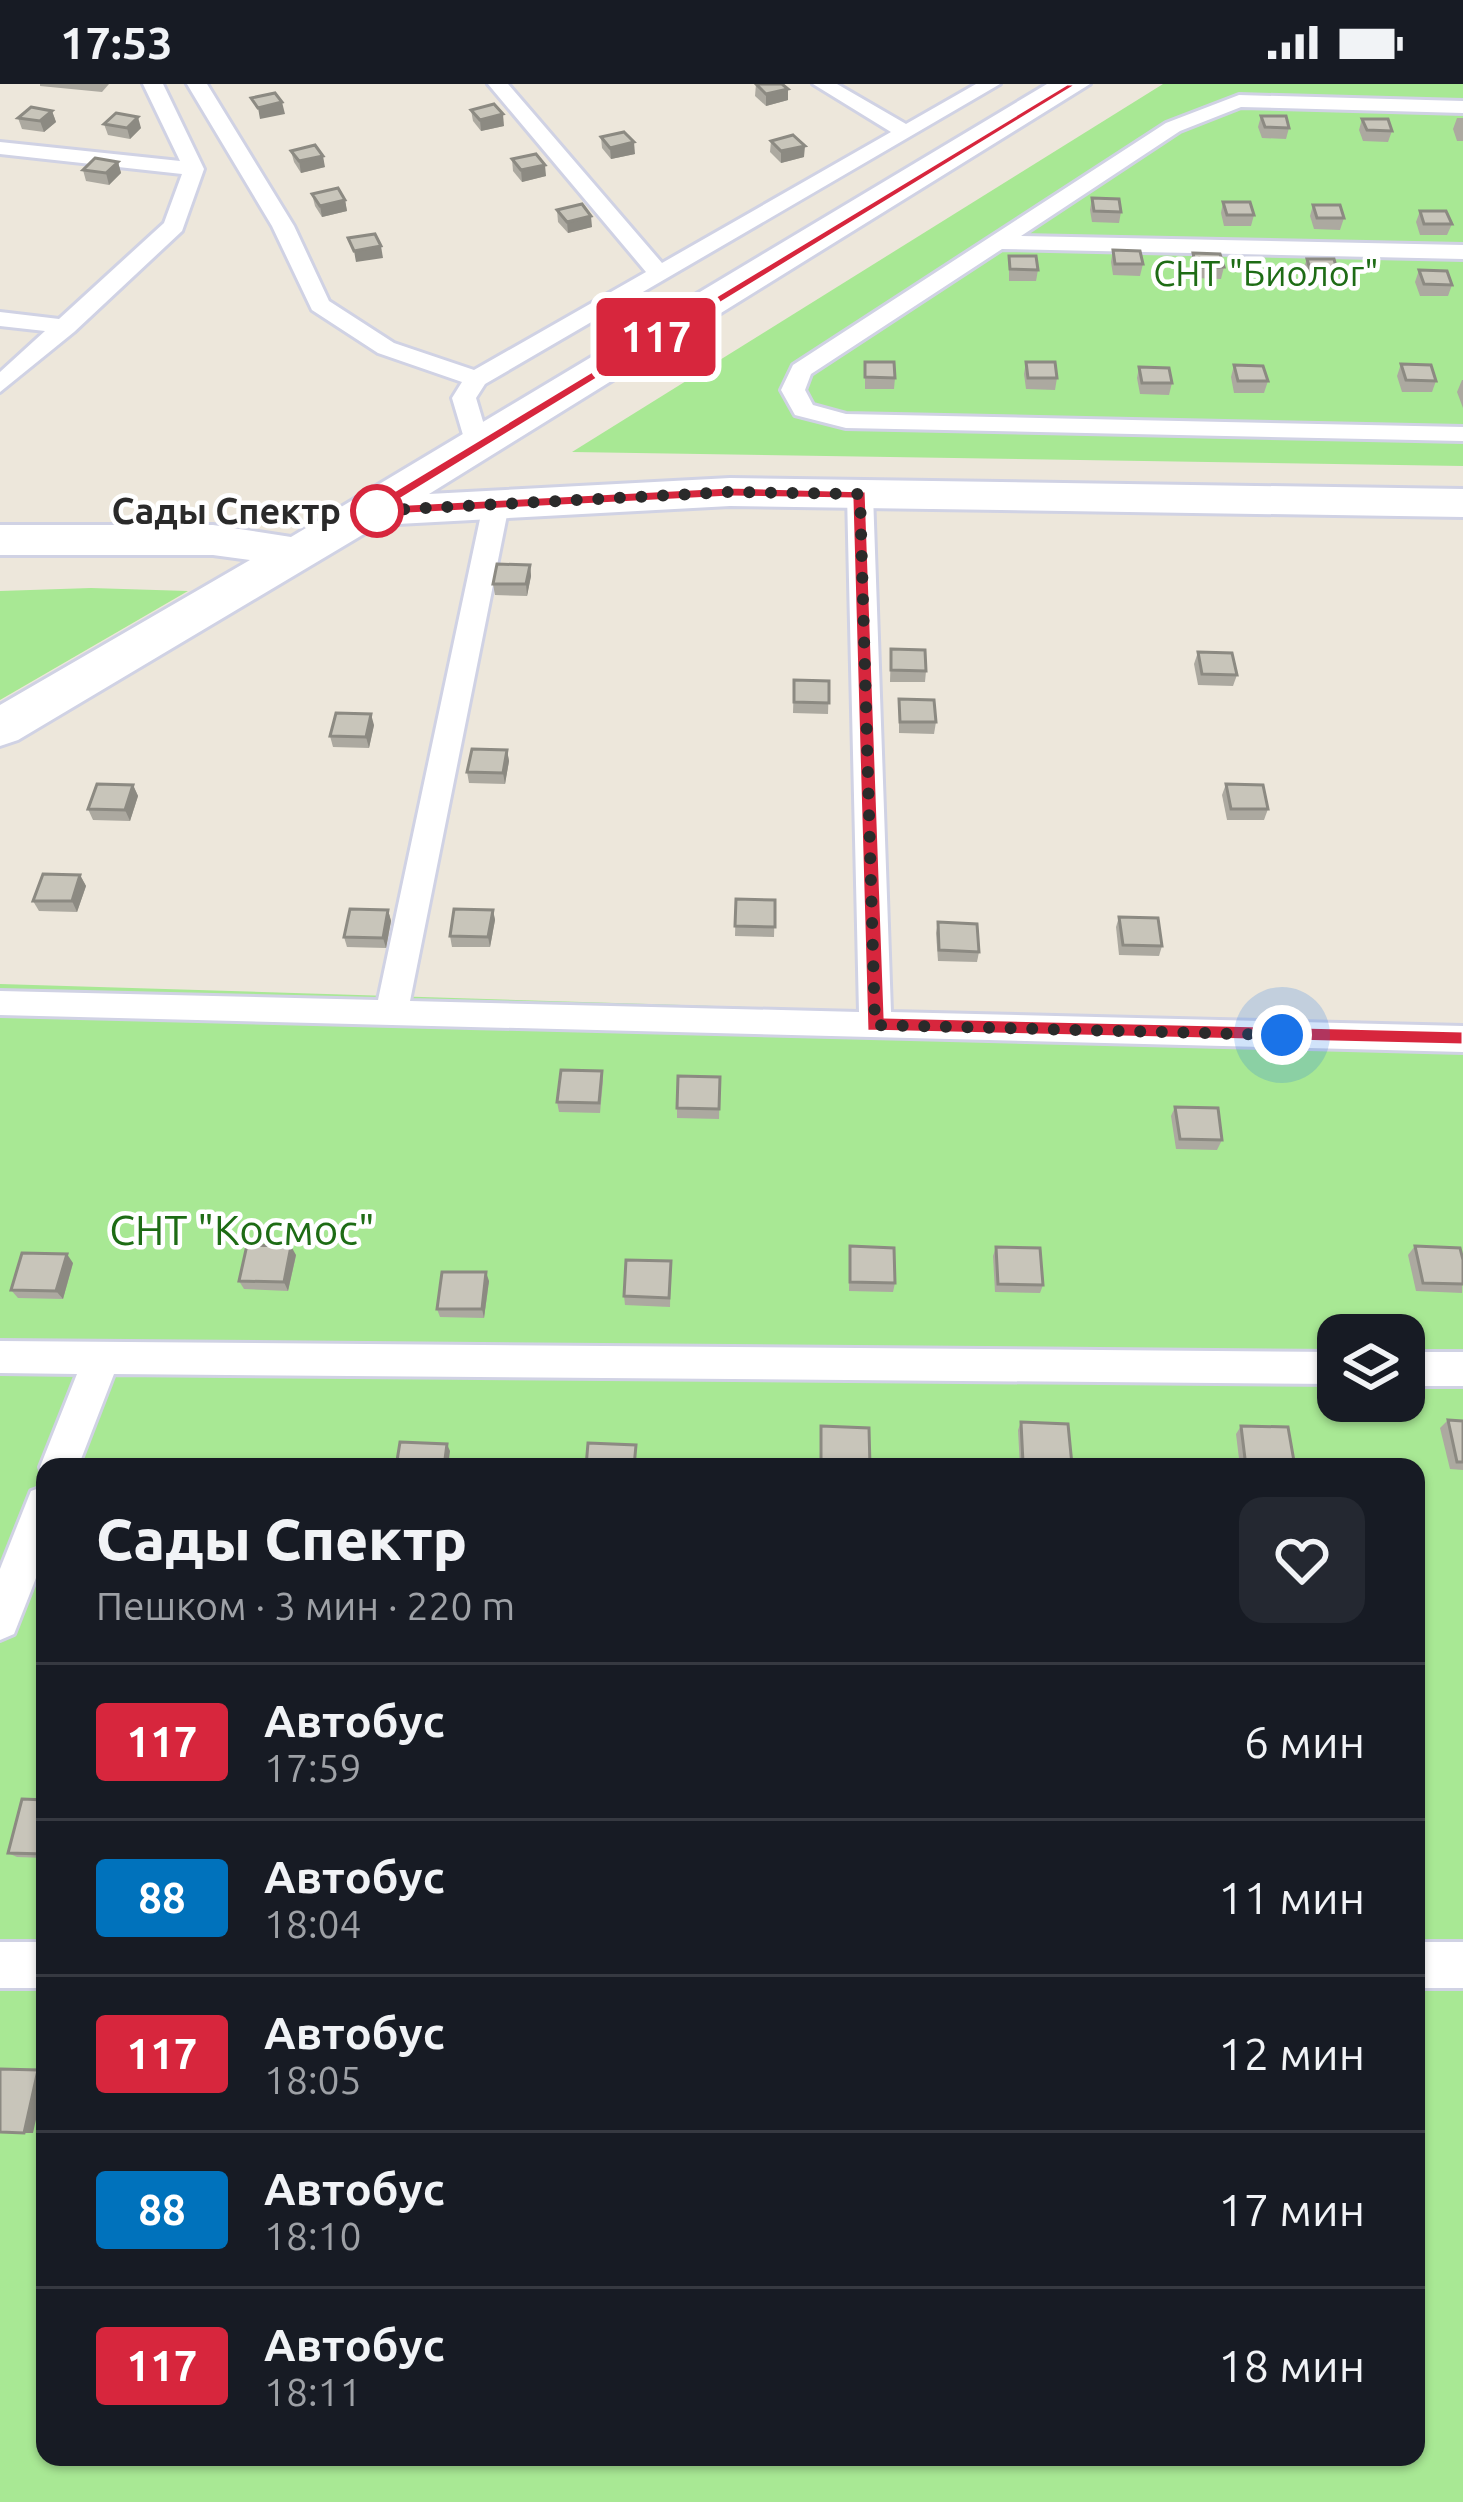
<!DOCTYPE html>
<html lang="ru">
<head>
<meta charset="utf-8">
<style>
	:root { --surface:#171b24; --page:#242831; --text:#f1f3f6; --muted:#9ea1a6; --line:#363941 }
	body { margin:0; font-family:Ubuntu,sans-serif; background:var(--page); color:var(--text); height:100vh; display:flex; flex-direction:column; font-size:45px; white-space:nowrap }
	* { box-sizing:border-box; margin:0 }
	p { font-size:39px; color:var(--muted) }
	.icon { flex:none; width:66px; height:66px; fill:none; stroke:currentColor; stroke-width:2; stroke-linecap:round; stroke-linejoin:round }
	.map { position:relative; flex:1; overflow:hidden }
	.side { position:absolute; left:36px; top:1374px; width:1389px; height:1008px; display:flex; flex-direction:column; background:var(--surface); border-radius:24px; box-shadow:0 3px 9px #0004 }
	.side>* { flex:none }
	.badge { padding:0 24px; border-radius:9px; font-size:42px; line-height:78px }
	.controls { position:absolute; left:1317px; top:1230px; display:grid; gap:24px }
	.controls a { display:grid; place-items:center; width:108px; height:108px; border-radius:24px; background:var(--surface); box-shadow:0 3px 9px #0004; font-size:60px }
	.you { position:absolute; width:60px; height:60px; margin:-30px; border:9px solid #fff; border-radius:50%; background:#1a73e8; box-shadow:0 0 0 18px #1a73e833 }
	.map>.badge { position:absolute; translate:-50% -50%; box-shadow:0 0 0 6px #fff }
	.round { display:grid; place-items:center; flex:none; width:126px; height:126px; border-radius:24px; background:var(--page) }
	.summary { display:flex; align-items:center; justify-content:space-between; height:204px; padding:0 60px }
	h1 { font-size:57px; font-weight:800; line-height:90px }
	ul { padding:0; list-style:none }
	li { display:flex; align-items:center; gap:36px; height:156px; padding:0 60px; border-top:3px solid var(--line) }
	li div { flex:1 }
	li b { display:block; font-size:45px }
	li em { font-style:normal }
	li .badge { min-width:132px; font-weight:700; text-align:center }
	.status { display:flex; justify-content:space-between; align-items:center; height:84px; padding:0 60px; background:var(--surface); direction:ltr }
	.status svg { height:33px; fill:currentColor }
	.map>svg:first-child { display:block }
	.green { fill:#a8e894; fill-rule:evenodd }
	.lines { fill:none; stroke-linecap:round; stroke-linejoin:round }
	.service-casing { stroke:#d0d2e4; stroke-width:6 }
	.minor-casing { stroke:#d0d2e4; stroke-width:6 }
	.service { fill:#fff; fill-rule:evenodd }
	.minor { fill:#fff; fill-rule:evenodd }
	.wall { fill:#aca9a0 }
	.shaded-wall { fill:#8c8a82 }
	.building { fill:#c8c5ba; stroke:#8c8a82; stroke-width:3 }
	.line { fill:#d7263d; stroke:#fff; stroke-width:3 }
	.walk { stroke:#2a2a2a; stroke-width:12; stroke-dasharray:0 21.6 }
	.stop-dot { fill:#fff; stroke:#d7263d; stroke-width:6 }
	.labels { text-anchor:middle; stroke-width:9; stroke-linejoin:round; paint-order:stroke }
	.far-park-label { font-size:36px; fill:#1e6c15; stroke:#fff }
	.far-stop-label { font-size:36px; font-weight:bold; fill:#2a2a2a; stroke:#fff; text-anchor:end }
	.park-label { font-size:42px; fill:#1e6c15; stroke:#fff }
</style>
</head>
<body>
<div class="status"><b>17:53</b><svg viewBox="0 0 49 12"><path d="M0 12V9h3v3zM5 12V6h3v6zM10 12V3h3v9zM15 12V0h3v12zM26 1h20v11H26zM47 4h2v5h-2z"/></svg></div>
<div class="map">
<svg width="1463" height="2418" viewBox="0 0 1463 2418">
	<rect width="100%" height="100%" fill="#ede7db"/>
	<g class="green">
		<path d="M1163,0H1463V382L572,368Z"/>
		<path d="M91,504L188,507L0,616V507Z"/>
		<path d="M0,900L1463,945V2418H0ZM1338,1251H1404V1317H1338ZM45,1383H1416V2373H45Z"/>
	</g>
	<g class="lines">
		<defs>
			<g id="service">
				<path d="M143,0H163L204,85L182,147L74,248L0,308V288L45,247L0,242V228L59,235L164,139L182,90L0,70V58L180,77Z"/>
				<path d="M187,0H207L294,142L329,217L394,259L474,286L646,188L488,0H508L662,179L891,48L813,0H837L906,40L976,0H1000L485,300L476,314L490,361L478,368L466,361L452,314L462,298L378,269L312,226L272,142Z"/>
				<path d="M1239,11L1463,17V29L1241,23L1180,47L1021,152L1463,161V175L1002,165L811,290L805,306L813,321L846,330L1463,343V357L846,344L795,331L781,306L793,281L1166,39Z"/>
				<path d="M860,402L873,410L891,928L1463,942V968L0,931V907L378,916L483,421L496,413L509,421L410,917L859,928L847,410Z"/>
				<path d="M0,1257L1338,1268V1300L114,1290L78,1383H45V1395L40,1383L77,1290L0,1289Z"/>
				<rect x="1404" y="1268" width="59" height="34"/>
				<path d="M45,1402V1471L14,1550L0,1556V1485L31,1407Z"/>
				<rect x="0" y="1858" width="45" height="46"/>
				<rect x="1416" y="1858" width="47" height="46"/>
			</g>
			<path id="minor" d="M1047,0H1090L429,410L730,394L1463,405V433L730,422L379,441L18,656L0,662V621L250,476L213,471H0V441H213L291,453Z"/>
		</defs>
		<use href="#service" class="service-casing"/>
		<use href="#minor" class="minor-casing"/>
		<use href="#service" class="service"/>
		<use href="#minor" class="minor"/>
	</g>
	<g class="wall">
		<path d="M40,0H109L102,8L40,2Z"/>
		<path d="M756,0L788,5V16L766,22L755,12Z"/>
		<path d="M471,26L504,42L481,47L473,37Z"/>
		<path d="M52,27L56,38L44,48L22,45L18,34Z"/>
		<path d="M1261,32L1289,44L1286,55L1262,54L1258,43Z"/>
		<path d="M1457,34H1463V57H1457L1453,45Z"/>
		<path d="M1362,35L1392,47L1388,58L1363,57L1359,46Z"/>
		<path d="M104,40L141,44L130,55L108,51Z"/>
		<path d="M601,53L635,70L611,75L602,64Z"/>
		<path d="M771,57L804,73L781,79L770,68Z"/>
		<path d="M291,67L325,83L301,89L294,78Z"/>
		<path d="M512,75L546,92L522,98L513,87Z"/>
		<path d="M118,78L121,89L109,101L86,97L83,86Z"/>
		<path d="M312,110L345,116L347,127L322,133L315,122Z"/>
		<path d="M1092,114L1121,128L1119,139L1092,138L1090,126Z"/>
		<path d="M1223,118L1254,131L1251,142H1224L1221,129Z"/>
		<path d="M1313,121L1344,134L1340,146L1314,145L1310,132Z"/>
		<path d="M557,126L592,143L568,149L558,138Z"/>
		<path d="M1420,127L1452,140L1447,151H1420L1416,138Z"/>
		<path d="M1113,166L1143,180L1140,192L1113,191L1111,178Z"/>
		<path d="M1193,169L1224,183L1221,195L1193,194L1190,181Z"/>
		<path d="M1009,172L1038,186L1036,197H1009Z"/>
		<path d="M1307,175L1338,189L1334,200H1307L1303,186Z"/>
		<path d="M1419,186L1452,201L1448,212H1420L1415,198Z"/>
		<path d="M865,278L895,294L894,305H865Z"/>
		<path d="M1026,278L1057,294L1055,306L1026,305L1024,290Z"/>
		<path d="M1401,280L1436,297L1432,308H1402L1397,292Z"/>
		<path d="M1234,281L1268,297L1264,309H1234L1231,293Z"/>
		<path d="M1139,283L1172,299L1169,311L1140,310L1137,294Z"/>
		<path d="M1462,296H1463V324L1457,308Z"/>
		<path d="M530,481L531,492L527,512L495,511L493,500Z"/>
		<path d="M891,565L926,587L925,598H890Z"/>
		<path d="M1198,568L1237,591L1233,602L1198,601L1194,580Z"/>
		<path d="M794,596L829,597L828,630L793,629Z"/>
		<path d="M899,615L936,638L934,650L899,649Z"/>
		<path d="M374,641L369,664L333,663L330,652Z"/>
		<path d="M507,666L509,677L505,700L469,699L467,688Z"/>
		<path d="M1226,700L1268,725L1264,736H1227L1222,711Z"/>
		<path d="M133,701L138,712L130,737L93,736L88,725Z"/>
		<path d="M80,791L86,802L77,828L39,827L33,817Z"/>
		<path d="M736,815L775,816L774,853L735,852Z"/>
		<path d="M388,826L391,837L386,864L347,863L344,853Z"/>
		<path d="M493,826L495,836L490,863H452L450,852Z"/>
		<path d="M1119,833L1162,862L1159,872L1119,871L1116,843Z"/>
		<path d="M938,838L979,868L977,878L938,877L936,849Z"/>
		<path d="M602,987L603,997L600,1029L559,1028L557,1018Z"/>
		<path d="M720,993L719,1035L677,1034V1024Z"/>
		<path d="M1175,1023L1222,1056L1217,1066L1176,1065L1171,1032Z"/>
		<path d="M850,1162L895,1199L893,1208L849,1207Z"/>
		<path d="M1415,1162L1463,1176L1462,1209L1416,1207L1408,1171Z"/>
		<path d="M996,1163L1043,1201L1040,1209L995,1208L993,1172Z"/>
		<path d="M296,1171L288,1207L244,1205L239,1197Z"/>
		<path d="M671,1177L670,1223L625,1221L624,1212Z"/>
		<path d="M73,1179L63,1215L18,1214L11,1206Z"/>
		<path d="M489,1197L484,1234L440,1233L437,1225Z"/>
		<path d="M1448,1336L1463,1337V1386L1450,1385L1440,1344Z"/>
		<path d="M1021,1338L1072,1381L1071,1383H1020L1018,1346Z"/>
		<path d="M1241,1342L1295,1383H1240L1236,1350Z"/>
		<path d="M45,1716V1774L17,1773L8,1769Z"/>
	</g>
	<g class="shaded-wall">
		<path d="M788,5V16L766,22V10Z"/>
		<path d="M282,18L285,30L260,35L258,24Z"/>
		<path d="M52,27L56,38L44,48L40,37Z"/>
		<path d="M503,30L504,42L481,47L480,36Z"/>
		<path d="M138,33L141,44L130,55L127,44Z"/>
		<path d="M634,58L635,70L611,75L610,64Z"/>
		<path d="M805,62L804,73L781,79V67Z"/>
		<path d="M323,72L325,83L301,89L299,77Z"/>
		<path d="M118,78L121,89L109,101L106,89Z"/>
		<path d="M545,81L546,92L522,98L521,86Z"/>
		<path d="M345,116L347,127L322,133L320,122Z"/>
		<path d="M591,132L592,143L568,149L567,138Z"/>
		<path d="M381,162L383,174L356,178L354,167Z"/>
		<path d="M530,481L531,492L527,512L526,500Z"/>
		<path d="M371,630L374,641L369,664L366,653Z"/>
		<path d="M507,666L509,677L505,700L503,689Z"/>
		<path d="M133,701L138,712L130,737L125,726Z"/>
		<path d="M80,791L86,802L77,828L72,817Z"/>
		<path d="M388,826L391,837L386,864L383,854Z"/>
		<path d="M493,826L495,836L490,863L488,853Z"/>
		<path d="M291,1162L296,1171L288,1207L284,1198Z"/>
		<path d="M67,1170L73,1179L63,1215L56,1207Z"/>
		<path d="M486,1188L489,1197L484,1234L482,1225Z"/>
		<path d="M447,1360L450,1367L448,1383H444Z"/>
		<path d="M38,1986L45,1987V1995L33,2049H24Z"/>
	</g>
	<g class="building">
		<path d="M756,0H782L788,5L766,10Z"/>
		<path d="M275,9L282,18L258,24L251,14Z"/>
		<path d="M494,20L503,30L480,36L471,26Z"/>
		<path d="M31,23L52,27L40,37L18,34Z"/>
		<path d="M116,29L138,33L127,44L104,40Z"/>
		<path d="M1261,32H1286L1289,44L1265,43Z"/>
		<path d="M1362,35H1388L1392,47L1367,46Z"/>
		<path d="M624,48L634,58L610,64L601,53Z"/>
		<path d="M793,51L805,62L781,67L771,57Z"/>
		<path d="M315,61L323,72L299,77L291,67Z"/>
		<path d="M536,70L545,81L521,86L512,75Z"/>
		<path d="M95,74L118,78L106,89L83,86Z"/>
		<path d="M338,104L345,116L320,122L312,110Z"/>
		<path d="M1092,114L1119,115L1121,128L1094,127Z"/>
		<path d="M1223,118H1250L1254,131H1227Z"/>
		<path d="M582,120L591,132L567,138L557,126Z"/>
		<path d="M1313,121H1340L1344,134H1317Z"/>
		<path d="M1420,127H1446L1452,140H1424Z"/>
		<path d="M375,150L381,162L354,167L348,154Z"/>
		<path d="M1113,166L1140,167L1143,180H1115Z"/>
		<path d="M1193,169L1220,170L1224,183H1196Z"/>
		<path d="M1009,172H1036L1038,186L1010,185Z"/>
		<path d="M1307,175H1334L1338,189H1311Z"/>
		<path d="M1419,186L1447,187L1452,201L1424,200Z"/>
		<path d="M865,278H894L895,294L865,293Z"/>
		<path d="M1026,278H1055L1057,294H1028Z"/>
		<path d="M1401,280L1431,281L1436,297L1406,296Z"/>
		<path d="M1234,281L1263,282L1268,297H1238Z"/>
		<path d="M1139,283L1169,284L1172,299H1142Z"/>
		<path d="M497,480L530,481L526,500H493Z"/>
		<path d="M891,565L925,566L926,587L891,586Z"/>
		<path d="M1198,568L1232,569L1237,591L1202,590Z"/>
		<path d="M794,596L829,597V619L794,618Z"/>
		<path d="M899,615L934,616L936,638H900Z"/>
		<path d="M336,629L371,630L366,653L330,652Z"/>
		<path d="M472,665L507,666L503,689L467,688Z"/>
		<path d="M97,700L133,701L125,726L88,725Z"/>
		<path d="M1226,700L1263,701L1268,725H1231Z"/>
		<path d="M43,790L80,791L72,817H33Z"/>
		<path d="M736,815L775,816V843L735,842Z"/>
		<path d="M350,825L388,826L383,854L344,853Z"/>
		<path d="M454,825L493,826L488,853L450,852Z"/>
		<path d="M1119,833L1158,834L1162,862L1123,861Z"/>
		<path d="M938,838L977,840L979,868L939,866Z"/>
		<path d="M561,986L602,987L599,1019L557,1018Z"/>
		<path d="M678,992L720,993L719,1025L677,1024Z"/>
		<path d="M1175,1023L1218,1024L1222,1056L1180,1055Z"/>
		<path d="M247,1161L291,1162L284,1198L239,1197Z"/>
		<path d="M850,1162L894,1164L895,1199L850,1198Z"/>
		<path d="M1415,1162L1460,1164L1463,1176V1200L1423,1199Z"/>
		<path d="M996,1163L1040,1164L1043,1201L998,1200Z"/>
		<path d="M22,1169L67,1170L56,1207L11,1206Z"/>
		<path d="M626,1176L671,1177L669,1214L624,1212Z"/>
		<path d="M442,1188H486L482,1225H437Z"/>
		<path d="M1448,1336L1463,1337V1378H1457Z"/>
		<path d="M1021,1338L1068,1340L1072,1381L1023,1379Z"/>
		<path d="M821,1342L869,1344L870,1383H821Z"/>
		<path d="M1241,1342L1288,1343L1295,1383H1246Z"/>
		<path d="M400,1358L447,1360L444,1383H396Z"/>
		<path d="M588,1359L636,1361L634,1383H586Z"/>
		<path d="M22,1715L45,1716V1770L8,1769Z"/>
		<path d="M0,1985L38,1986L24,2049L0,2048Z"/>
	</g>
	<path class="line" d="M1067,0H1078L391,421L730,403L866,407L885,933L1463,947V961L867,947L852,415L730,413L369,432L361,427Z"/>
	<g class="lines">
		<path class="walk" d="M377,427H369L730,408L860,410L875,941L1282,951"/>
	</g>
	<circle class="stop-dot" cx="377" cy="427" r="24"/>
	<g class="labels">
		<g class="far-park-label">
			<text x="1266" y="202">СНТ "Биолог"</text>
		</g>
		<g class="far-stop-label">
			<text x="341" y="440">Сады Спектр</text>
		</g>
		<g class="park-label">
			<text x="242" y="1161">СНТ "Космос"</text>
		</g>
	</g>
</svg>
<div class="controls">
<a><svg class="icon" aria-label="layers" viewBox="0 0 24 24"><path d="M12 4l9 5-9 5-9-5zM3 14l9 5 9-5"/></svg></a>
</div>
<div class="you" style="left:1282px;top:951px"></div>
<b class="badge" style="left:656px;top:253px;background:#d7263d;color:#fff">117</b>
<section class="side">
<div class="summary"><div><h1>Сады Спектр</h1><p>Пешком · 3 мин · 220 m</p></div><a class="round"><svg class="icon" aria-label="heart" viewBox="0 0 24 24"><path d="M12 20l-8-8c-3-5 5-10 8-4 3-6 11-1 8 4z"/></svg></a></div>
<ul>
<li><span class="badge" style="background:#d7263d;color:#fff">117</span><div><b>Автобус</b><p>17:59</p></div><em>6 мин</em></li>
<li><span class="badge" style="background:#0072bc;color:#fff">88</span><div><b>Автобус</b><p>18:04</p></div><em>11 мин</em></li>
<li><span class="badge" style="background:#d7263d;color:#fff">117</span><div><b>Автобус</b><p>18:05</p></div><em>12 мин</em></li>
<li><span class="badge" style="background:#0072bc;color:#fff">88</span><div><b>Автобус</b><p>18:10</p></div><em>17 мин</em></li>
<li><span class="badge" style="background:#d7263d;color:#fff">117</span><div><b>Автобус</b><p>18:11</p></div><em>18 мин</em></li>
</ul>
</section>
</div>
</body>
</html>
